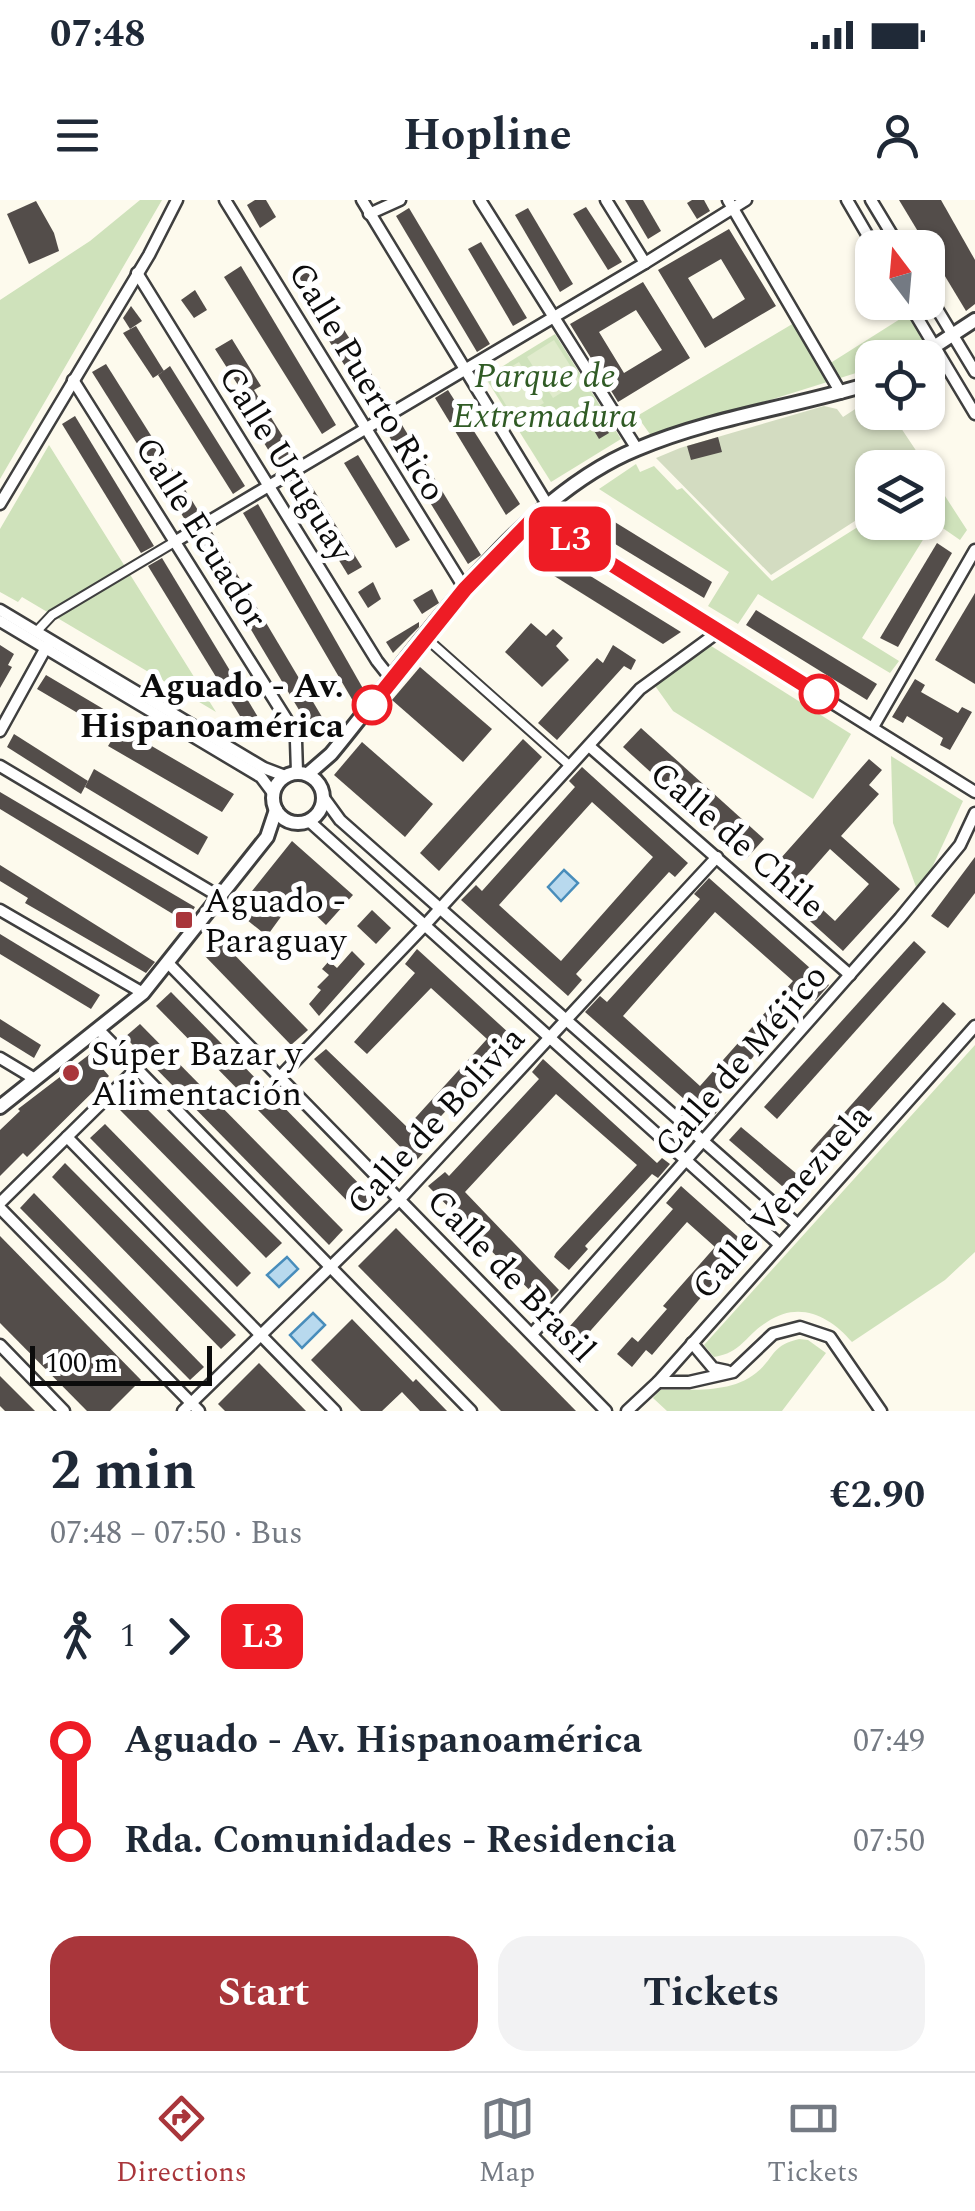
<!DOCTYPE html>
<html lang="en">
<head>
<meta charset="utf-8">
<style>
	:root { --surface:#fff; --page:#f2f2f3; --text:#1f2937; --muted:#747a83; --line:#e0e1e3; --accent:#a9363b }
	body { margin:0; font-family:Spectral,serif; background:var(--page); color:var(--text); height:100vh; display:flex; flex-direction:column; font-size:38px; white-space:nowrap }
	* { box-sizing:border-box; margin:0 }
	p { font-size:32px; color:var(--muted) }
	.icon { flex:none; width:55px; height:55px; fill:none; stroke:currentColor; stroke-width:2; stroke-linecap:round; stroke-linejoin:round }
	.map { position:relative; height:1211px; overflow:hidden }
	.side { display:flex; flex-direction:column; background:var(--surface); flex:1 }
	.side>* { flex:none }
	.badge { padding:0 20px; border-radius:15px; font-size:35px; line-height:65px }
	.needle { width:65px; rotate:344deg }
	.buttons { position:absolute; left:855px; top:30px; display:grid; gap:20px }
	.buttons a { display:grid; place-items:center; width:90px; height:90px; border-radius:20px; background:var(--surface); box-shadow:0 2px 8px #0004; font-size:50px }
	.scale { position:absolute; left:30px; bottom:25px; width:182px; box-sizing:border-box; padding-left:10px; border:5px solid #0c0c0c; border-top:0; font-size:28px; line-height:35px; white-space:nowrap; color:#0c0c0c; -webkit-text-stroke:8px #fff; paint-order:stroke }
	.map>.badge { position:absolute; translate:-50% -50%; box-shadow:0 0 0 5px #fff }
	.legs { display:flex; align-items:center; gap:15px; height:110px; padding:0 50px; font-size:32px }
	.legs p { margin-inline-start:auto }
	.head { display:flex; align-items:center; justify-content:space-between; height:170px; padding:0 50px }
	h1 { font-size:55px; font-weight:700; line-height:75px }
	.button { display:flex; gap:20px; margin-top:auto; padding:20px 50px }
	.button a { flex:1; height:115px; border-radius:30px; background:var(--accent); color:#fff; font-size:40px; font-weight:700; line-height:115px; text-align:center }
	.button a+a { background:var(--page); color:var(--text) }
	ul { padding:0 50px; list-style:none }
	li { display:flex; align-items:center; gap:35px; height:100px; font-size:38px }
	li i { display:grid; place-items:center; width:15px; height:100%; margin:0 12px; background:currentColor }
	li i::after { content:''; width:25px; height:25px; margin:-12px; border:8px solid; border-radius:50%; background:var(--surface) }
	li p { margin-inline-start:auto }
	li:first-child i { background:linear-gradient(#0000 50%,currentColor 0) }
	li:last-child i { background:linear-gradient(currentColor 50%,#0000 0) }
	.status { display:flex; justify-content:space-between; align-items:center; height:70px; padding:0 50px; background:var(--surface); direction:ltr }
	.status svg { height:28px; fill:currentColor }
	header { display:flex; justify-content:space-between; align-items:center; height:130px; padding:0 50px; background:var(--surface); font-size:45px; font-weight:700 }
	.menu { display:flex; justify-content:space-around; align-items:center; height:140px; border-top:2px solid var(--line); background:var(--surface); font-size:28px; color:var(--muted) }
	.menu a { display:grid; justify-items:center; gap:5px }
	.menu .active { color:var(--accent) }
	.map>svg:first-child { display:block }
	.green { fill:#cfe2bb }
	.cemetery { fill:#d3dcc1 }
	.pitch { fill:#e0ebcc }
	.water { fill:#b8d9ee; stroke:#488dbb; stroke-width:2.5 }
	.building { fill:#534d4a; fill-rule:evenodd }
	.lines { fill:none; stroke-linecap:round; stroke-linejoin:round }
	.pedestrian-casing { stroke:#3f3f3f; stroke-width:12 }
	.minor-casing { stroke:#3f3f3f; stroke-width:15 }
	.tertiary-casing { stroke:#3f3f3f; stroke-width:18 }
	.pedestrian { stroke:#fff; stroke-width:8 }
	.minor { stroke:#fff; stroke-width:10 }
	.tertiary { stroke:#fff; stroke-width:12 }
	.line-1-casing { stroke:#fff; stroke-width:22 }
	.line-1 { stroke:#ee1c25; stroke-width:15 }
	.stop-1-dot { fill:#fff; stroke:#ee1c25; stroke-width:5 }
	.poi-dot { fill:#a9363b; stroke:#fff; stroke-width:4 }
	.labels { text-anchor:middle; stroke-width:10; stroke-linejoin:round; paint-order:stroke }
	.park-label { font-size:35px; font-style:italic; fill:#305b25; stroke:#fff }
	.street-label { font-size:35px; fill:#0c0c0c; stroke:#fff }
	.stop-label { font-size:35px; font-weight:bold; fill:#0c0c0c; stroke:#fff; text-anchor:end }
	.poi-label { font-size:35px; fill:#0c0c0c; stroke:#fff; text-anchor:start }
</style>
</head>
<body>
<div class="status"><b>07:48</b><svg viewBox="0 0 49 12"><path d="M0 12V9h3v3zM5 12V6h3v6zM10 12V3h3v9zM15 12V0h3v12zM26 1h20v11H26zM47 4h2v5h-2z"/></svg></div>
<header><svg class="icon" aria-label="menu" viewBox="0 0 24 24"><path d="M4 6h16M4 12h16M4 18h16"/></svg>Hopline<svg class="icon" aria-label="person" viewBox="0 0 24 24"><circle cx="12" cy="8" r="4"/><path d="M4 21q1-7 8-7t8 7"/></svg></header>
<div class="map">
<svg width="975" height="1211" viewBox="0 0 975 1211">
	<rect width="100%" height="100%" fill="#fdfaed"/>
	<g class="green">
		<path d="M140,0H162L0,279V100L90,41Z"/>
		<path d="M908,114L926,144L899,157L872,158V168L652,237L637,216L794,123L821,169Z"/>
		<path d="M555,134L621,239L551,282L485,177Z"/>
		<path d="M49,245L216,512L22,397L18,402L0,392V329Z"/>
		<path d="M636,264L640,272L654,266L677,290L682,288L772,381L872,318V322H928V283L934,279L967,330L960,340L934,322L862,438L899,461L890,473L758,394L738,424L708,406L729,372L599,289Z"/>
		<path d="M708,444L851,534L813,599L673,511L653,483Z"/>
		<path d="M891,556L963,601L930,672L916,687L893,623Z"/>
		<path d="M975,845V1052L945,1080L852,1142C830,1116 799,1100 767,1122C744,1136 743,1152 714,1157L704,1145Z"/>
		<path d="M799,1139L808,1140L826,1153L782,1211H667L653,1198L660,1190C691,1189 730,1194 756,1173C775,1158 770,1146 799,1139Z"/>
	</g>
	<path class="cemetery" d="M872,198V212L891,213L927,267L872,268V310L771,375L656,258L680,248L824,206L837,209L843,217Z"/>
	<g class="pitch">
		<path d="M554,140L580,181L553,198L527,157Z"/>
		<path d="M519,162L544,203L515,220L490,179Z"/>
	</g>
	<g class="water">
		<path d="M564,670L578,683L561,701L548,687Z"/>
		<path d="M287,1057L298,1069L279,1087L267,1075Z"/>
		<path d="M313,1113L325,1125L302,1148L290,1135Z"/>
	</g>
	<g class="building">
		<path d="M255,0H266L276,17L260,28L247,5Z"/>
		<path d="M625,0H643L661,31L648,39Z"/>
		<path d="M692,0H704L710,11L697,19L687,3Z"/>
		<path d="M899,0H941L975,60V104L966,111Z"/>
		<path d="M36,1L54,33L59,51L29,64L7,14Z"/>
		<path d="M586,7L622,62L608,70L573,14Z"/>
		<path d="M409,8L490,144L477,152L396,16Z"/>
		<path d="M528,8L573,84L560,92L515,15Z"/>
		<path d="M729,29L776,106L705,148L658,70ZM721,59L745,99L713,119L688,78Z"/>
		<path d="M481,42L527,118L513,126L468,49Z"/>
		<path d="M241,66L336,225L322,234L224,77Z"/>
		<path d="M305,67L384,194L369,204L288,76Z"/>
		<path d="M643,82L690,158L618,202L570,124ZM636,110L662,150L624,173L599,132Z"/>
		<path d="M195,90L207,110L194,118L181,100Z"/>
		<path d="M131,106L142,121L130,129L123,118Z"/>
		<path d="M136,126L164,171L153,178L123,133Z"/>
		<path d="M232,139L261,186L254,190L295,256L278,266L238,200L245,196L215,149Z"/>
		<path d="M106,164L201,315L187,323L92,172Z"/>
		<path d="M170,166L245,286L233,294L158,175Z"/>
		<path d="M448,190L520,304L506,315L435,198Z"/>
		<path d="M590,202L609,233L599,239L580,207Z"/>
		<path d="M75,216L154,346L141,353L62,224Z"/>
		<path d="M399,220L481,355L468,364L384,228Z"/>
		<path d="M718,237L722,252L691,260L687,246Z"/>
		<path d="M358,255L410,340L396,348L344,263Z"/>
		<path d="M307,279L362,367L348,375L294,287Z"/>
		<path d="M584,303L712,382L704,398L574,319L571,312Z"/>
		<path d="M258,304L365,492L353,501L243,313Z"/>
		<path d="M212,332L325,522L311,530L198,341Z"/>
		<path d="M537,343L681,432L663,444L527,359Z"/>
		<path d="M937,343L952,353L898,447L880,438Z"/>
		<path d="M162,358L264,527L251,534L148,366Z"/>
		<path d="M373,382L381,399L368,408L358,392Z"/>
		<path d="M432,389L439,403L422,414L413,400Z"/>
		<path d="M975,393V484L935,460Z"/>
		<path d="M756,410L877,484L867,500L746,425Z"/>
		<path d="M419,422V427L393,453L386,442Z"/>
		<path d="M531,423L546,436L553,429L563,438L556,446L569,460L542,487L505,452Z"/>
		<path d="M0,445L14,454L8,465L12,467L0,488Z"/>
		<path d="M613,445L636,460L631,470L624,466L557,540L538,523L597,458L603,463Z"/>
		<path d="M420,467L492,529L463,562L392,500Z"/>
		<path d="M46,475L122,520L119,527L234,594L222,612L108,546L115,535L37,489Z"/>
		<path d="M915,479L925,485L921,492L958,513L962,507L972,512L950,550L940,545L943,538L907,516L903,523L892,517Z"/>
		<path d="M641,528L764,639L746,659L623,547Z"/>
		<path d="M14,534L88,581L81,594L7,547Z"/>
		<path d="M523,539L542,557L439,671L420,653Z"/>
		<path d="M362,542L433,604L405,637L334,575Z"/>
		<path d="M869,559L882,570L869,585L879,594L841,636L900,689L843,751L791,704L802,691L835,721L869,684L830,649L793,691L779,680L775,684L765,676Z"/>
		<path d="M582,567L688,663L675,677L669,672L576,774L582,780L568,796L461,700L476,685L482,691L575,587L569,581ZM592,602L653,657L561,761L499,705Z"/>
		<path d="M94,569L208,637L198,655L85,587Z"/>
		<path d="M0,592L195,707L186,722L0,609Z"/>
		<path d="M292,641L353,695L326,725L296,696L267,736L236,711Z"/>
		<path d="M975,657V693L948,728L931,716Z"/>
		<path d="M0,665L155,762L146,773L25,703L28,698L0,681Z"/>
		<path d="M709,678L829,785L815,801L808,795L715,900L722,906L709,921L585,812L600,796L607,802L700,699L694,694ZM715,712L793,781L700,886L623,816Z"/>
		<path d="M372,710L391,728L376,744L357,726Z"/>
		<path d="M0,734L100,795L91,809L0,754Z"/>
		<path d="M219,739L308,830L291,845L203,754Z"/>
		<path d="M914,741L926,752L777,919L764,907Z"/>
		<path d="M417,749L522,845L510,861L500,852L419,940L428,948L415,962L314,859L326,849L407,927L487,839L431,788L367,854L354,842L415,773L405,764Z"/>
		<path d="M352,751L365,764L319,816L309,804L321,790L317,787L329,775L322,769L329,761L337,768Z"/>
		<path d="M171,792L374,999L359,1013L156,806Z"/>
		<path d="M943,802L956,814L823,962L810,951Z"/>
		<path d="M0,819L41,845L34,858L0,837Z"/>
		<path d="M140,824L343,1030L329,1045L125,837Z"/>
		<path d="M90,854L109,876L27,957L23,953L0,976V930L20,911L18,909Z"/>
		<path d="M543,859L657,963L662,958L670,964L658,978L652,974L585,1046L588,1049L569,1070L554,1057L556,1053L637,965L556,894L465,992L559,1090L544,1105L428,986L445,972L449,976L539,879L532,872Z"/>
		<path d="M134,896L282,1043L266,1058L120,910Z"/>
		<path d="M105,924L251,1073L237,1087L90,938Z"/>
		<path d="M741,927L810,985L797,999L729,940Z"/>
		<path d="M65,963L236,1135L221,1149L52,977Z"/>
		<path d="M681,986L755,1052L740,1069L732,1061L652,1155L646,1150L632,1167L617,1154L632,1137L638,1142L667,1109L663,1106L715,1047L687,1022L576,1147L563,1134L673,1009L666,1003Z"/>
		<path d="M34,993L204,1167L190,1180L20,1008Z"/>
		<path d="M396,1028L576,1211H501L358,1066Z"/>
		<path d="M0,1036L141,1180L110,1211H87L0,1123Z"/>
		<path d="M352,1119L413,1182L416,1179L447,1211H420L402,1192L382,1211H361L311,1160Z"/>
		<path d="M259,1163L306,1211H225L218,1204Z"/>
		<path d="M0,1176L35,1211H5L0,1206Z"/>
	</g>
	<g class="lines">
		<defs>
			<g id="pedestrian">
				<path d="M37,431L52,415L176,341"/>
				<path d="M426,438L570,566"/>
			</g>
			<g id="minor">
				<path d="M225,0L465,389"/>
				<path d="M362,0L547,304"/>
				<path d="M480,0L637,249"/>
				<path d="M606,0L645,63"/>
				<path d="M728,0L841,193"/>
				<path d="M847,0L875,48"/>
				<path d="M871,0L900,48"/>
				<path d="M369,14L400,0"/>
				<path d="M137,73L377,461L392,480"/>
				<path d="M928,94L975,172"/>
				<path d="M908,102L975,214"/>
				<path d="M73,180L292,528L296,541L297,572"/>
				<path d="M0,304L149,55L177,0"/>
				<path d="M537,315L560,333L975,592"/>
				<path d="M176,341L645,63L746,0"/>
				<path d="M0,410L264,568L285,576"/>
				<path d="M0,421L261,577L273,593"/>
				<path d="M873,527L975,350"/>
				<path d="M0,531L48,444"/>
				<path d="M589,546L850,775"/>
				<path d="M0,566L220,697"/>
				<path d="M324,598L340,620L797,1024"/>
				<path d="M309,621L779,1044"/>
				<path d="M0,710L143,793"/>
				<path d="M168,763L606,1211"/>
				<path d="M99,830L471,1211"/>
				<path d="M0,858L35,879"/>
				<path d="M280,877L425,725L640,489L718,432"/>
				<path d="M67,937L335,1211"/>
				<path d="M0,1003L136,869"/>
				<path d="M0,1008L199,1211"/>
				<path d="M533,1133L900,718L960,645L975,613"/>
				<path d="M692,1143L713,1168L727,1171"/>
				<path d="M0,1145L64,1211"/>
				<path d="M658,1182H689L733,1172L773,1134L800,1127L830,1137L881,1211"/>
				<path d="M183,1211L400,999L717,657"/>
				<path d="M627,1211L658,1182L975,826"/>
			</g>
			<g id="tertiary">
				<path d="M917,158L975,120"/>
				<circle cx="298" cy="598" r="25"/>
				<path d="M308,574L331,554C414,454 514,299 637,249C712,217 795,207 872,183"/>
				<path d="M0,907L143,793L267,637L276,610"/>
			</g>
		</defs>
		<use href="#pedestrian" class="pedestrian-casing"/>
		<use href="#minor" class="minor-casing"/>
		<use href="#tertiary" class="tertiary-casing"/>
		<use href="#pedestrian" class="pedestrian"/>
		<use href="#minor" class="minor"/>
		<use href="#tertiary" class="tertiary"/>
	</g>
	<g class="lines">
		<defs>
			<path id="line-1" d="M372,505L465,389L537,315L560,332L819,494"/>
		</defs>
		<use href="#line-1" class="line-1-casing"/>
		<use href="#line-1" class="line-1"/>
	</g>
	<g class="stop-1-dot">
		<circle cx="819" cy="494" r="18"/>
		<circle cx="372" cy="505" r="18"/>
	</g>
	<g class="poi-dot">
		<rect x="174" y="710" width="20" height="20" rx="5"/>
		<circle cx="71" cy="873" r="10"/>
	</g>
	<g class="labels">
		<g class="park-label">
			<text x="545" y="187">Parque de<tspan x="545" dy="40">Extremadura</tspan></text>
		</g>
		<g class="street-label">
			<text transform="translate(368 181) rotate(59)" y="12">Calle Puerto Rico</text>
			<text transform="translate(287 263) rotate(58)" y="12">Calle Uruguay</text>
			<text transform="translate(202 332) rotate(58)" y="12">Calle Ecuador</text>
			<text transform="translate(738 639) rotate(41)" y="12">Calle de Chile</text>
			<text transform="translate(740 860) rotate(-49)" y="12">Calle de Méjico</text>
			<text transform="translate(435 920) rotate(-47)" y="12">Calle de Bolivia</text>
			<text transform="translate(781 1001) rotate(-48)" y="12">Calle Venezuela</text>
			<text transform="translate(512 1075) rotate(46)" y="12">Calle de Brasil</text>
		</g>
		<g class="stop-label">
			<text x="344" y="497">Aguado - Av.<tspan x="344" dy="40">Hispanoamérica</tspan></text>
		</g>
		<g class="poi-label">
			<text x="204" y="712">Aguado -<tspan x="204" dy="40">Paraguay</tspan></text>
			<text x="91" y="865">Súper Bazar y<tspan x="91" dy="40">Alimentación</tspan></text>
		</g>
	</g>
</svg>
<div class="buttons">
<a><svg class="needle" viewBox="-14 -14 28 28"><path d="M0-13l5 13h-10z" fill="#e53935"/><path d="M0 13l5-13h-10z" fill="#747a83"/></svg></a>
<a><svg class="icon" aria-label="locate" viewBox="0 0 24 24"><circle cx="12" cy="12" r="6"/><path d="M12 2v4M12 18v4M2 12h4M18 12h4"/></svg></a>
<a><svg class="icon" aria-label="layers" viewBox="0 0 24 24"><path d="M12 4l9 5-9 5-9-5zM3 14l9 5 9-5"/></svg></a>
</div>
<div class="scale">100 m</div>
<b class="badge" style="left:570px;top:339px;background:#ee1c25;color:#fff">L3</b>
</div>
<section class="side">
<div class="head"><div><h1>2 min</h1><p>07:48 – 07:50 · Bus</p></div><b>€2.90</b></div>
<div class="legs"><svg class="icon" aria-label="walk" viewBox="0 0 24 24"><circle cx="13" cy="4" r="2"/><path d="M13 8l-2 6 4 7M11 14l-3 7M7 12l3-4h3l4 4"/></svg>1<svg class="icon" aria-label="forward" viewBox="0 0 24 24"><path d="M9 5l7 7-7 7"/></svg><b class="badge" style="background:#ee1c25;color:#fff">L3</b></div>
<ul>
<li><i style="color:#ee1c25"></i><b>Aguado - Av. Hispanoamérica</b><p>07:49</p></li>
<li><i style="color:#ee1c25"></i><b>Rda. Comunidades - Residencia</b><p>07:50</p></li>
</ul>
<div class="button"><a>Start</a><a>Tickets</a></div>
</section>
<nav class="menu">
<a class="active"><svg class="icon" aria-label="directions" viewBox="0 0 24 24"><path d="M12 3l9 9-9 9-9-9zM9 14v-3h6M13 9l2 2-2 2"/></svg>Directions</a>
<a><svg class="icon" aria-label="map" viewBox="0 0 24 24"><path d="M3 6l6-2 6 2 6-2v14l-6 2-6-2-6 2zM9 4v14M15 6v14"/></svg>Map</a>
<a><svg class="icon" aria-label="tickets" viewBox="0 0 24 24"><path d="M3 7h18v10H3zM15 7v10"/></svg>Tickets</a>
</nav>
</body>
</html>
